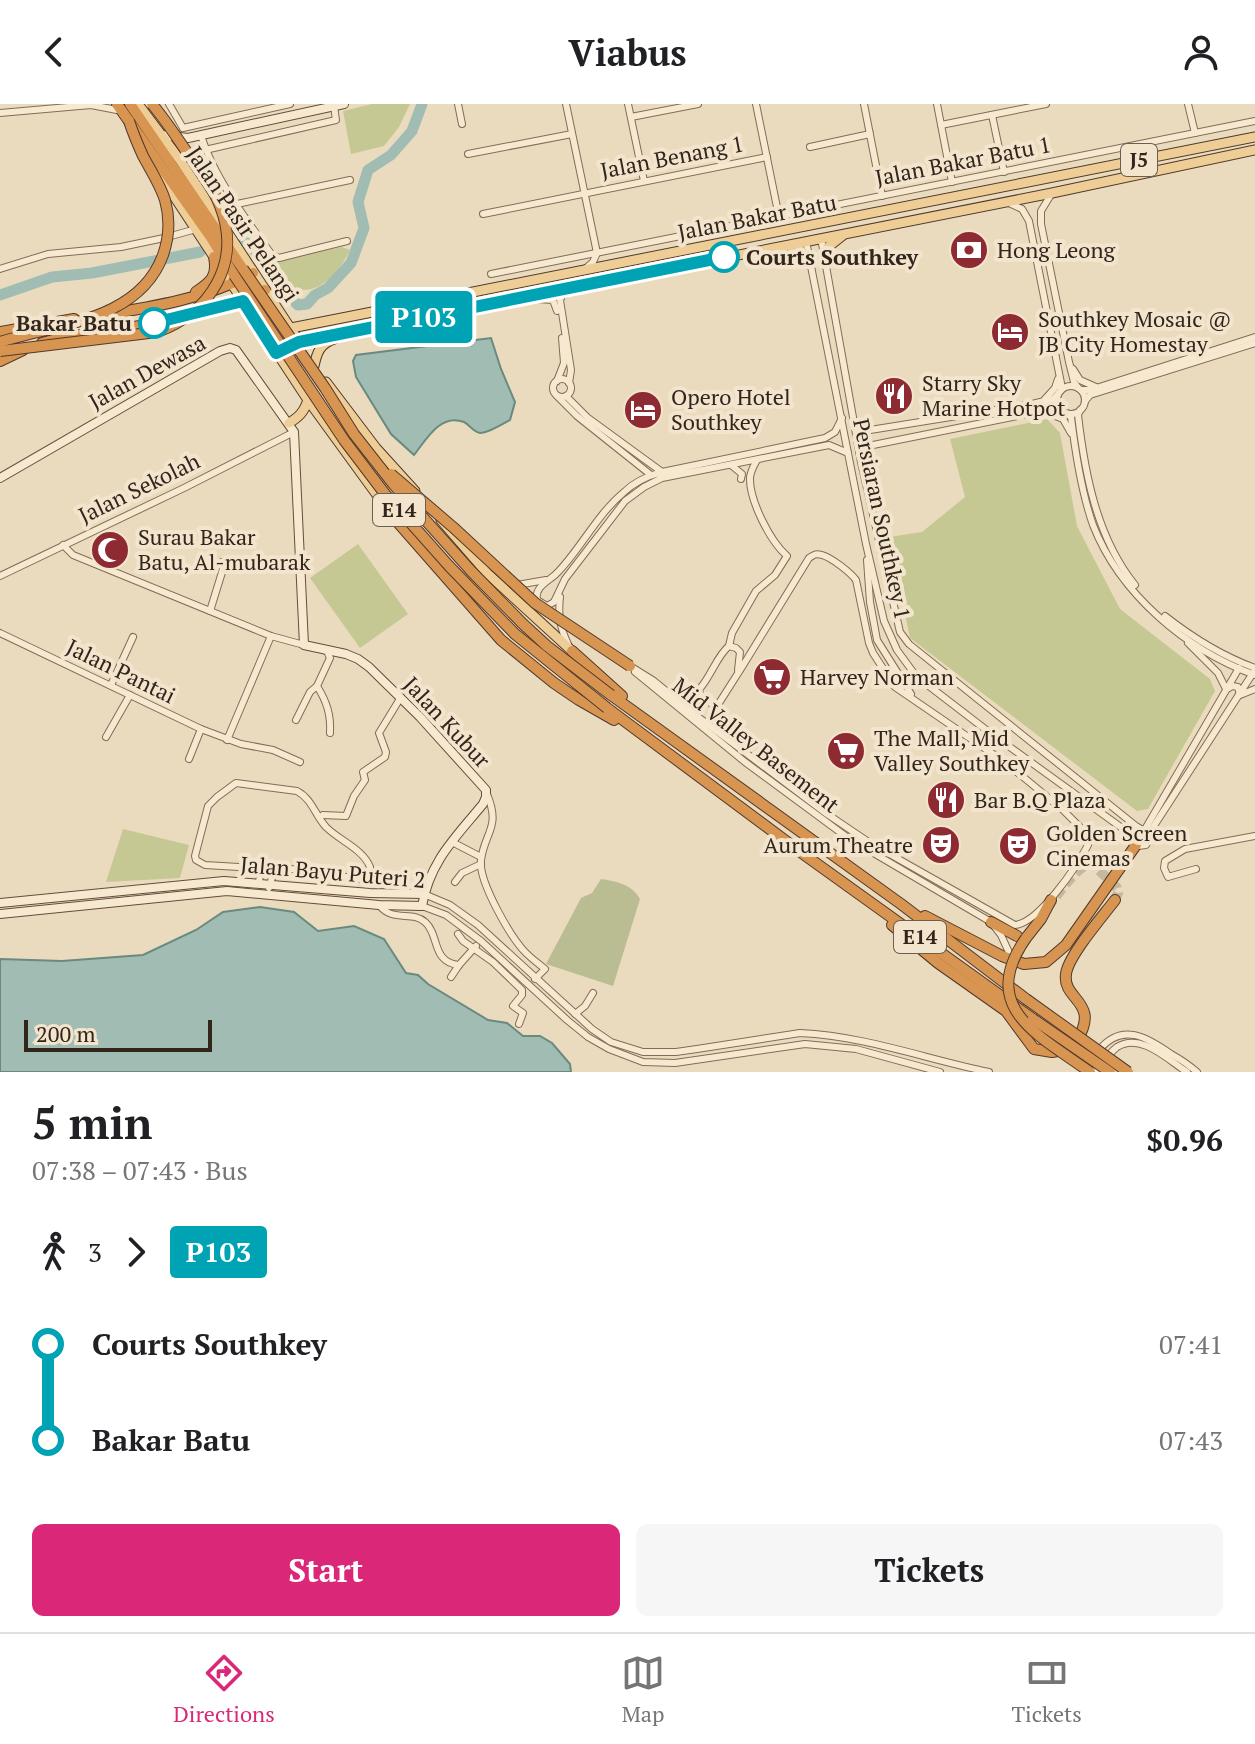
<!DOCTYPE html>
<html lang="en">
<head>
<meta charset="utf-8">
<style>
	:root { --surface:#fff; --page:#f6f6f6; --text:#202124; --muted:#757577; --line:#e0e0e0; --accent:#db2777 }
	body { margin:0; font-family:"PT Serif",serif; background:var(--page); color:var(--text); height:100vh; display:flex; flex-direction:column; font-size:30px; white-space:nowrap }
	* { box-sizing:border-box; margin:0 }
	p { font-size:26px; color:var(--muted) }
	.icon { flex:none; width:44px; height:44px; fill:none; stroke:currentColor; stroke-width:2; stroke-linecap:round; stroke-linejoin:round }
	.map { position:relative; height:968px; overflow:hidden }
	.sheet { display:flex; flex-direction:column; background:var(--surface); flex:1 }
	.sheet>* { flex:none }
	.badge { padding:0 16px; border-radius:6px; font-size:28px; line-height:52px }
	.scale { position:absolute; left:24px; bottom:20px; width:188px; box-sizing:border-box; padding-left:8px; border:4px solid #32251c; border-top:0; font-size:22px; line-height:28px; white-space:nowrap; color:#32251c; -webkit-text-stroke:6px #f3e5cd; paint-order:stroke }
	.map>.badge { position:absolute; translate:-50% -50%; box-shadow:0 0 0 4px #fff }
	.legs { display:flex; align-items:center; gap:12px; height:88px; padding:0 32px; font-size:26px }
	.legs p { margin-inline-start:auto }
	.head { display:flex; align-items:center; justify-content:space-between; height:136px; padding:0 32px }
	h1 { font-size:44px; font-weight:600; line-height:60px }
	.cta { display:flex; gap:16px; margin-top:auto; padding:16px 32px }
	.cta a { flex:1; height:92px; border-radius:12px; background:var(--accent); color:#fff; font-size:32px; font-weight:600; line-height:92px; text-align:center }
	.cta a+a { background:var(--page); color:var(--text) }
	ul { padding:0 32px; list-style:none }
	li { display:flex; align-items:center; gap:28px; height:96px; font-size:30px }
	li i { display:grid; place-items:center; width:12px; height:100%; margin:0 10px; background:currentColor }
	li i::after { content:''; width:20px; height:20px; margin:-10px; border:6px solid; border-radius:50%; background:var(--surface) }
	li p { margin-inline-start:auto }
	li:first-child i { background:linear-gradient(#0000 50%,currentColor 0) }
	li:last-child i { background:linear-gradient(currentColor 50%,#0000 0) }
	header { display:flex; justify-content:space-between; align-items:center; height:104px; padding:0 32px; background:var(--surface); font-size:36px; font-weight:600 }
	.menu { display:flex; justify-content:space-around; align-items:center; height:112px; border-top:2px solid var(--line); background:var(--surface); font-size:22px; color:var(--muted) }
	.menu a { display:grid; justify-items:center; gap:4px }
	.menu .selected { color:var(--accent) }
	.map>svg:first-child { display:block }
	.green { fill:#c5c893 }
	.cemetery { fill:#babd92 }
	.water { fill:#a1bdb3; stroke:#698a7f; stroke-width:2 }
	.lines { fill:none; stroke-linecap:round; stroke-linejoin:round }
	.river { stroke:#a1bdb3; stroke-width:11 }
	.highway-tunnel { stroke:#c6b79e; stroke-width:10; stroke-dasharray:10 5; stroke-linecap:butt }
	.street-casing { stroke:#826c58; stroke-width:8 }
	.secondary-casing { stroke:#644d3b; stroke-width:10 }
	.primary-casing { stroke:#503a2c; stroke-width:11 }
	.highway-casing { stroke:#503a2c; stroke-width:12 }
	.street { stroke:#f7e9d0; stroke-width:6 }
	.secondary { stroke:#f7e9d0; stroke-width:8 }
	.primary { stroke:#eecd96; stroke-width:9 }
	.highway { stroke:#d89451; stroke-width:10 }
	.highway-bridge-casing { stroke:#503a2c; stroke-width:12; stroke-linecap:butt }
	.highway-bridge { stroke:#d89451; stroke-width:10 }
	.line-1-casing { stroke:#fff; stroke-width:18 }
	.line-1 { stroke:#00a3b4; stroke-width:12 }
	.stop-1-dot { fill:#fff; stroke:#00a3b4; stroke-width:4 }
	.labels { text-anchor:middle; stroke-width:8; stroke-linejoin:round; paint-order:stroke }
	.shield { fill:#f3e5cd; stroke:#6c5f51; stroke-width:2 }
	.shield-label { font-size:20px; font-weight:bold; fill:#32251c }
	.street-label { font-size:22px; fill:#32251c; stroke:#f3e5cd }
	.poi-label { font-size:22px; fill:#32251c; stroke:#f3e5cd; text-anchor:start }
	.stop-label { font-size:22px; font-weight:bold; fill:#32251c; stroke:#f3e5cd; text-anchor:start }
</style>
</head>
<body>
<header><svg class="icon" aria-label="back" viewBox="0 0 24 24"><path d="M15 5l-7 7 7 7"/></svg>Viabus<svg class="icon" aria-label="person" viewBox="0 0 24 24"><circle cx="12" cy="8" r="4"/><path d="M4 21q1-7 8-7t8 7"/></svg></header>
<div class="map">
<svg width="1255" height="968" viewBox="0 0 1255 968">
	<rect width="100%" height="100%" fill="#ebdbbe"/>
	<g class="green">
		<path d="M372,0H410L399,23L384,42L351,50L343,7Z"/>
		<path d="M342,143L350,146C340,167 315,199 288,180C283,176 279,168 275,164L276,156Z"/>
		<path d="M1047,315L1060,329L1077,422L1120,505L1210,575L1215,587L1148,705L1137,707L910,534L889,433L922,428L965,393L950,335Z"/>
		<path d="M358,440L408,510L360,544L310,474Z"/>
		<path d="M123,725L189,741L180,774L106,778Z"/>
	</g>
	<path class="cemetery" d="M601,775C616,777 633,781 640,795L613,882L546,860L581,794L592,789Z"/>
	<g class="water">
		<path d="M491,234L501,265L515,298L510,316C503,320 488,329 480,329C473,328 470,321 464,318C440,309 426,336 414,351L391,330L356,273L353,257L356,251Z"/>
		<path d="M260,803L294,808L318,827L354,822L384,835L406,869L418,871L428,880L488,916L507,919L523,932H540L552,939L570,960L571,968H0V855L62,857L143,851L196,826L223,808Z"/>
	</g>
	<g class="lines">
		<g class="river">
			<path d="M241,140L247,139L265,157L279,182L298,201L307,200L315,191L328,184L351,159L364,124L358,98L368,66L391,51L412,27L422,0"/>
			<path d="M0,191L52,173L92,169L200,148"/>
		</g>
		<path class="highway-tunnel" d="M1047,804C1058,791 1076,762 1092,759L1117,784L1118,789L1115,796"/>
		<defs>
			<g id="street">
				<path d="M169,0L183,24"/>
				<path d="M458,0L462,20"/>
				<path d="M566,0L597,149L593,158L585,165"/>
				<path d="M628,0L644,77"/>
				<path d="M756,0L779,113"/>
				<path d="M864,0L882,92"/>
				<path d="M937,0L952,78"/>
				<path d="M1188,0L1195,29"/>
				<path d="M0,9L91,1L117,6"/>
				<path d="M992,11L1004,68"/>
				<path d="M631,13L698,0"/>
				<path d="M941,21L1046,0"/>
				<path d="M183,24L290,0"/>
				<path d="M201,31C213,72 247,117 272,151L279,154L347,137"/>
				<path d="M810,43L870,30"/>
				<path d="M205,46L336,16L334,2"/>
				<path d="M468,50L572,30"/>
				<path d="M1052,89L1041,107V120L1069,258L1074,278L1078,284"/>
				<path d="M1009,99L1022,105L1029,117L1061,279V286"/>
				<path d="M237,100L350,76"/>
				<path d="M483,110L767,53"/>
				<path d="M821,134L861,358L900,528L909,540L1136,722L1146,728L1149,736L1146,741L1138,742L1133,737V732"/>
				<path d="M806,137L866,440L884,517L897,546L916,572L985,625L1133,732"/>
				<path d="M0,165L48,150L121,143L164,134L196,125"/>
				<path d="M491,170L1255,17"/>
				<path d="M567,189L563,190L560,196L571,266L569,279"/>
				<path d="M537,195L553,196L557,207"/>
				<path d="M1073,265L1080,276L1098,284"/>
				<circle cx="562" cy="284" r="9"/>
				<path d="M557,277L564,259L562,234"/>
				<circle cx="1071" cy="296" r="14"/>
				<path d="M1081,286H1090L1255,233"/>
				<path d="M557,292L577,312L651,371"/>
				<path d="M566,292L588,314L662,368"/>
				<path d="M1045,295L1055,284L1058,275"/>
				<path d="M1085,297L1090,291L1255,239"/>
				<path d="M1080,306L1078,311C1085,371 1097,434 1135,481"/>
				<path d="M1048,309L1063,315L1071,329"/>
				<path d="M1066,309L1071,313C1075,346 1082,390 1093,421C1120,490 1186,546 1255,571"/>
				<path d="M842,314L835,328L825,334L662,368C647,372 634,378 623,389C597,411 581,444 558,468C550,477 534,482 537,496L547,502L554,498L565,475L625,397L644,383L662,374L829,341L848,349"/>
				<path d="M855,319L864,327L1032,300L1053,295L1058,290"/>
				<path d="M861,357L863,351L873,341L1042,307L1055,305L1062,306"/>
				<path d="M731,361L742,370L741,375"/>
				<path d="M63,441L73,451L271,532L304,541"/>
				<path d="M867,456L870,498L877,536L911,590"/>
				<path d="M0,472L184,384L294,328"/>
				<path d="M517,481L546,476"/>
				<path d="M560,493C558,511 560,524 568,540"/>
				<path d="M210,507L223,465L222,458"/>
				<path d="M1165,512C1193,534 1222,552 1255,564"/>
				<path d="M0,529L201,625L241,640L273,646L300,658"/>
				<path d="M1188,539L1218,569L1226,585"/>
				<path d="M729,542L732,529L756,487L775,471L787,452C770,437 749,396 750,373C751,367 754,361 757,356"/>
				<path d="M729,542L736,544L740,548L738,566"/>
				<path d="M327,547L330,554L317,582C327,598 331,611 330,629"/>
				<path d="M630,562L654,577L702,616L827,710L870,739L1015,821C1039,819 1077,762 1088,741V734L1084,727L1063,706L1022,672L993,650L895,583L873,549L869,539L856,476C850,468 832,454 822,451C815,449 814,451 809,454L742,563L714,607V615L722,630"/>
				<path d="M635,568L745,658L848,734L991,818L1001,831L1012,855"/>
				<path d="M111,581L133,533"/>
				<path d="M1229,584L1232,582L1238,583L1240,591L1255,585"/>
				<path d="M698,588L716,604"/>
				<path d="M676,593C705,600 711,556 729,542"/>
				<path d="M296,616L310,588L317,582"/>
				<path d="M106,633L130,591"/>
				<path d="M227,636L271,532"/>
				<path d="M189,655L201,625"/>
				<path d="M487,690C501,724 485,727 481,756C478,777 511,834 526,849C532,855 539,860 545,865L535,875"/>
				<path d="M323,711L346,712L354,692L365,676L363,668L385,653L386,648L379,629L401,593"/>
				<path d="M1144,727L1239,564"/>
				<path d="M1148,731L1253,569"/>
				<path d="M452,738L481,753"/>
				<path d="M1196,765L1168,773L1164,764L1165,757L1185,745L1255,732"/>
				<path d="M455,778L462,769L481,760"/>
				<path d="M259,780L260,768L256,764L205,761L196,756L195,752L208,702L217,693L236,679L297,687C312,695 315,711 326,723C340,737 363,745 370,763L366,773L360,775L277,763L274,767L269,784"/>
				<path d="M424,790L450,801L478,821L592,925L611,938L643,948H676L697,945L800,929C865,932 926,955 989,968"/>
				<path d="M379,801C393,819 412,806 425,818C440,831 431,858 459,861"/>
				<path d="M422,802L446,811L481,837L567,916L588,933L609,945L643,958L675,959L805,940L856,945L940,968"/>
				<path d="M458,830L463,837L493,858L522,886V891L513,902L523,909L519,920"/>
				<path d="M451,873L459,861L476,842"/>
				<path d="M575,910L585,902L593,889"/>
				<path d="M1099,946C1122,918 1147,933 1171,950C1180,955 1189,961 1197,968"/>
				<path d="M1096,968C1102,960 1109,949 1117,943C1141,928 1168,956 1187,968"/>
			</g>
			<g id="secondary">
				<path d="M162,31L188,34L344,0"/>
				<path d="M0,374L220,247L230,244L236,246L294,328L304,541L346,550L358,555L369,563L420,613L486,686V693L483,700C455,734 430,757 422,802L379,801L227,787L0,810"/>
				<path d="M0,799L224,777L370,789L424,790"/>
			</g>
			<g id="primary">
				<path d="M138,0L180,56L302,242"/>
				<path d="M149,54L308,296L380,395"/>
				<path d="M789,142L800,146L809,154"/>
				<path d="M825,152L828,143L842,132"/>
				<path d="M268,237L291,224L342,214L1255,33"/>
				<path d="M276,249L299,238L1052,89L1255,46"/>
				<path d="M314,262C317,248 320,240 334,235"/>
				<path d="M326,278L376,344L415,387"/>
				<path d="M289,319C299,313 304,308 308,296"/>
				<path d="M441,416L487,469L572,547"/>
			</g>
			<g id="highway">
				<path d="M117,0L210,132L234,171"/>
				<path d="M130,0L243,165"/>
				<path d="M196,188C211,178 218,172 214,153"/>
				<path d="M102,211C153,203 208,194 253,169"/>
				<path d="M0,228L74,215"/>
				<path d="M42,239C72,230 103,228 134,223C176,216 227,206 265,186"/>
				<path d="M0,257L23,246"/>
				<path d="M380,395L394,414L501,536L554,579L579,596L614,616"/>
				<path d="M572,547L622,592"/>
				<path d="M611,591L901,800L1026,895"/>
				<path d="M607,604L806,752L1033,915"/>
				<path d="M925,812L1002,852L1024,860L1046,858L1066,841L1136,741"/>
				<path d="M991,818L1017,832"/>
				<path d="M892,821L938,859L1006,907L1034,945L1052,948L1063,946"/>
				<path d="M1026,834L1041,815L1051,796"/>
				<path d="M1076,938C1102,897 1062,897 1066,870C1068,852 1103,812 1115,796"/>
			</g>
		</defs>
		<use href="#street" class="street-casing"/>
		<use href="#secondary" class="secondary-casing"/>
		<use href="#primary" class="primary-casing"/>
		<use href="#highway" class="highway-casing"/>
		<use href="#street" class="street"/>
		<use href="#secondary" class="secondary"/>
		<use href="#primary" class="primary"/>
		<use href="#highway" class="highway"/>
		<defs>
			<g id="highway-bridge">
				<path d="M243,165L325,284L354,330L394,381L472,468L523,520L547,542L611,591"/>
				<path d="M234,171L344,336L385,390L449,462L515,530L607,604"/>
				<path d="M0,238C57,220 139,217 163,151C169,134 170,114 165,96C160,80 151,67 143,52C138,41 133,29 129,17"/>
				<path d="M0,247L157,228C211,209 242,158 220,102C215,87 204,74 195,60C181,40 168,19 152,0"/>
				<path d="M391,370L454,424L535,499L630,562"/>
				<path d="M1026,834C977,904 1040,932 1090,968"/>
				<path d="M1026,895L1128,968"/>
				<path d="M1033,915L1110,968"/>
			</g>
		</defs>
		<use href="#highway-bridge" class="highway-bridge-casing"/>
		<use href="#highway-bridge" class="highway-bridge"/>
	</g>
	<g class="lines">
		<defs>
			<path id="line-1" d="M154,219L243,197L276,249L299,238L724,153"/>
		</defs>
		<use href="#line-1" class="line-1-casing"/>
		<use href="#line-1" class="line-1"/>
	</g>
	<defs>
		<symbol id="bank-disc" viewBox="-11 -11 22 22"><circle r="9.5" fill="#8e2b32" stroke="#f3e5cd"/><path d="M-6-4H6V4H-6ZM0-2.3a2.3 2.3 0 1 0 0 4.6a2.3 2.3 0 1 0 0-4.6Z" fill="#fff"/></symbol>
		<symbol id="hotel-disc" viewBox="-11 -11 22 22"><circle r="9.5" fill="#8e2b32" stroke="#f3e5cd"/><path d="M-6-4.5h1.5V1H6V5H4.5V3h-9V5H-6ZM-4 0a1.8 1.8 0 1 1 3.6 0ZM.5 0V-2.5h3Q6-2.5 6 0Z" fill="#fff"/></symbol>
		<symbol id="restaurant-disc" viewBox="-11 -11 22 22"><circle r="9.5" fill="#8e2b32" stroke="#f3e5cd"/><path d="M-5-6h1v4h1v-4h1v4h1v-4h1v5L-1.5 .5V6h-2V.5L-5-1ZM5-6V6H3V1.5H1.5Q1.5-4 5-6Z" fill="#fff"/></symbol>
		<symbol id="mosque-disc" viewBox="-11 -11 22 22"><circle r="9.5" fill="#8e2b32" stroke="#f3e5cd"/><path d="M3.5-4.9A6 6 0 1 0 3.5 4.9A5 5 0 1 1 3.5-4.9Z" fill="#fff"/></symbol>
		<symbol id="supermarket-disc" viewBox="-11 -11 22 22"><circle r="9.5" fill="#8e2b32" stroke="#f3e5cd"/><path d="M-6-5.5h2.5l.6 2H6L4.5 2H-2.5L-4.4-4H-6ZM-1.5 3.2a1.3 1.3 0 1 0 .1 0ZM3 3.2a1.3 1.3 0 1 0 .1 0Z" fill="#fff"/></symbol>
		<symbol id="theatre-disc" viewBox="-11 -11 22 22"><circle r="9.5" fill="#8e2b32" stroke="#f3e5cd"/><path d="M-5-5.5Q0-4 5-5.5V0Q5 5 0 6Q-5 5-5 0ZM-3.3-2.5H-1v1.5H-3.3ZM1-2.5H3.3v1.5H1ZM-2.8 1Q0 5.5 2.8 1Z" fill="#fff"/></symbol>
	</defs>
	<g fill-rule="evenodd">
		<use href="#bank-disc" x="947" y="124" width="44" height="44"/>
		<use href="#hotel-disc" x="988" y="206" width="44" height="44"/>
		<use href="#restaurant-disc" x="872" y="270" width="44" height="44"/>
		<use href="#hotel-disc" x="621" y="284" width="44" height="44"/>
		<use href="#mosque-disc" x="88" y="424" width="44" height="44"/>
		<use href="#supermarket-disc" x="750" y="551" width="44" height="44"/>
		<use href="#supermarket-disc" x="824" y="625" width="44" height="44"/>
		<use href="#restaurant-disc" x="924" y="674" width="44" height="44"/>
		<use href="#theatre-disc" x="919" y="719" width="44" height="44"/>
		<use href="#theatre-disc" x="996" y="720" width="44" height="44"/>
	</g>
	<g class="stop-1-dot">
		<circle cx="724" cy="153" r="14"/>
		<circle cx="154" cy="219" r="14"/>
	</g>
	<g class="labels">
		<g class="shield">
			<rect x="1121" y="40" width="36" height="32" rx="6"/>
			<rect x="373" y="390" width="52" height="32" rx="6"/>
			<rect x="894" y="817" width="52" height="32" rx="6"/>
		</g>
		<g class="shield-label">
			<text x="1139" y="63">J5</text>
			<text x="399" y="413">E14</text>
			<text x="920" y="840">E14</text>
		</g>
		<g class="street-label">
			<text transform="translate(672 53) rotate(-11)" y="8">Jalan Benang 1</text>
			<text transform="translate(963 57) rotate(-11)" y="8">Jalan Bakar Batu 1</text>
			<text transform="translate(757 113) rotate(-11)" y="8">Jalan Bakar Batu</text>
			<text transform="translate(243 120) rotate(56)" y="8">Jalan Pasir Pelangi</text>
			<text transform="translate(147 268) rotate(-29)" y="8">Jalan Dewasa</text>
			<text transform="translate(139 384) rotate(-26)" y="8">Jalan Sekolah</text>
			<text transform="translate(882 415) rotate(78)" y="8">Persiaran Southkey 1</text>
			<text transform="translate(121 567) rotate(26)" y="8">Jalan Pantai</text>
			<text transform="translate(447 618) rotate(47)" y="8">Jalan Kubur</text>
			<text transform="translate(756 641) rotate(38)" y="8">Mid Valley Basement</text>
			<text transform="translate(333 768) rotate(5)" y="8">Jalan Bayu Puteri 2</text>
		</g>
		<g class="poi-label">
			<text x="997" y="154">Hong Leong</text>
			<text x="1038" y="223">Southkey Mosaic @<tspan x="1038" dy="25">JB City Homestay</tspan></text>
			<text x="922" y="287">Starry Sky<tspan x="922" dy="25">Marine Hotpot</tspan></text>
			<text x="671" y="301">Opero Hotel<tspan x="671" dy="25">Southkey</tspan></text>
			<text x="138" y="441">Surau Bakar<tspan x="138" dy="25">Batu, Al-mubarak</tspan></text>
			<text x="800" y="581">Harvey Norman</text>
			<text x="874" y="642">The Mall, Mid<tspan x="874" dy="25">Valley Southkey</tspan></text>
			<text x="974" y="704">Bar B.Q Plaza</text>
			<text x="1046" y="737">Golden Screen<tspan x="1046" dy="25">Cinemas</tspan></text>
			<text x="913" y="749" text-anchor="end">Aurum Theatre</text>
		</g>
		<g class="stop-label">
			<text x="746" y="161">Courts Southkey</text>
			<text x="132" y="227" text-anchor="end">Bakar Batu</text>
		</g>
	</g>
</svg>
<div class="scale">200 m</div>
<b class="badge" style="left:424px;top:213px;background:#00a3b4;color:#fff">P103</b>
</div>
<section class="sheet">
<div class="head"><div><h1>5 min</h1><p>07:38 – 07:43 · Bus</p></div><b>$0.96</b></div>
<div class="legs"><svg class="icon" aria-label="walk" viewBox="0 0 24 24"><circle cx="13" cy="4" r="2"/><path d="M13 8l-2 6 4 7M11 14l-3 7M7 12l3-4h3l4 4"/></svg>3<svg class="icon" aria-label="forward" viewBox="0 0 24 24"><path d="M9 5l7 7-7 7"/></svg><b class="badge" style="background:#00a3b4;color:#fff">P103</b></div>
<ul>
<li><i style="color:#00a3b4"></i><b>Courts Southkey</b><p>07:41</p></li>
<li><i style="color:#00a3b4"></i><b>Bakar Batu</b><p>07:43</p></li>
</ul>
<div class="cta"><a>Start</a><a>Tickets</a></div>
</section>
<nav class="menu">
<a class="selected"><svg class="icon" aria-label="directions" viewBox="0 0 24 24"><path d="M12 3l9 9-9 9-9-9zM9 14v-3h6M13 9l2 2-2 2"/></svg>Directions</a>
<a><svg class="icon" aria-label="map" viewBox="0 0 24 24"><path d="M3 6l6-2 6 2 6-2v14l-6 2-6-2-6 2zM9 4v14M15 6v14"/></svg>Map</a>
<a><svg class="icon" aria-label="tickets" viewBox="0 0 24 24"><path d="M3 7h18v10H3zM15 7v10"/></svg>Tickets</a>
</nav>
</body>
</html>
